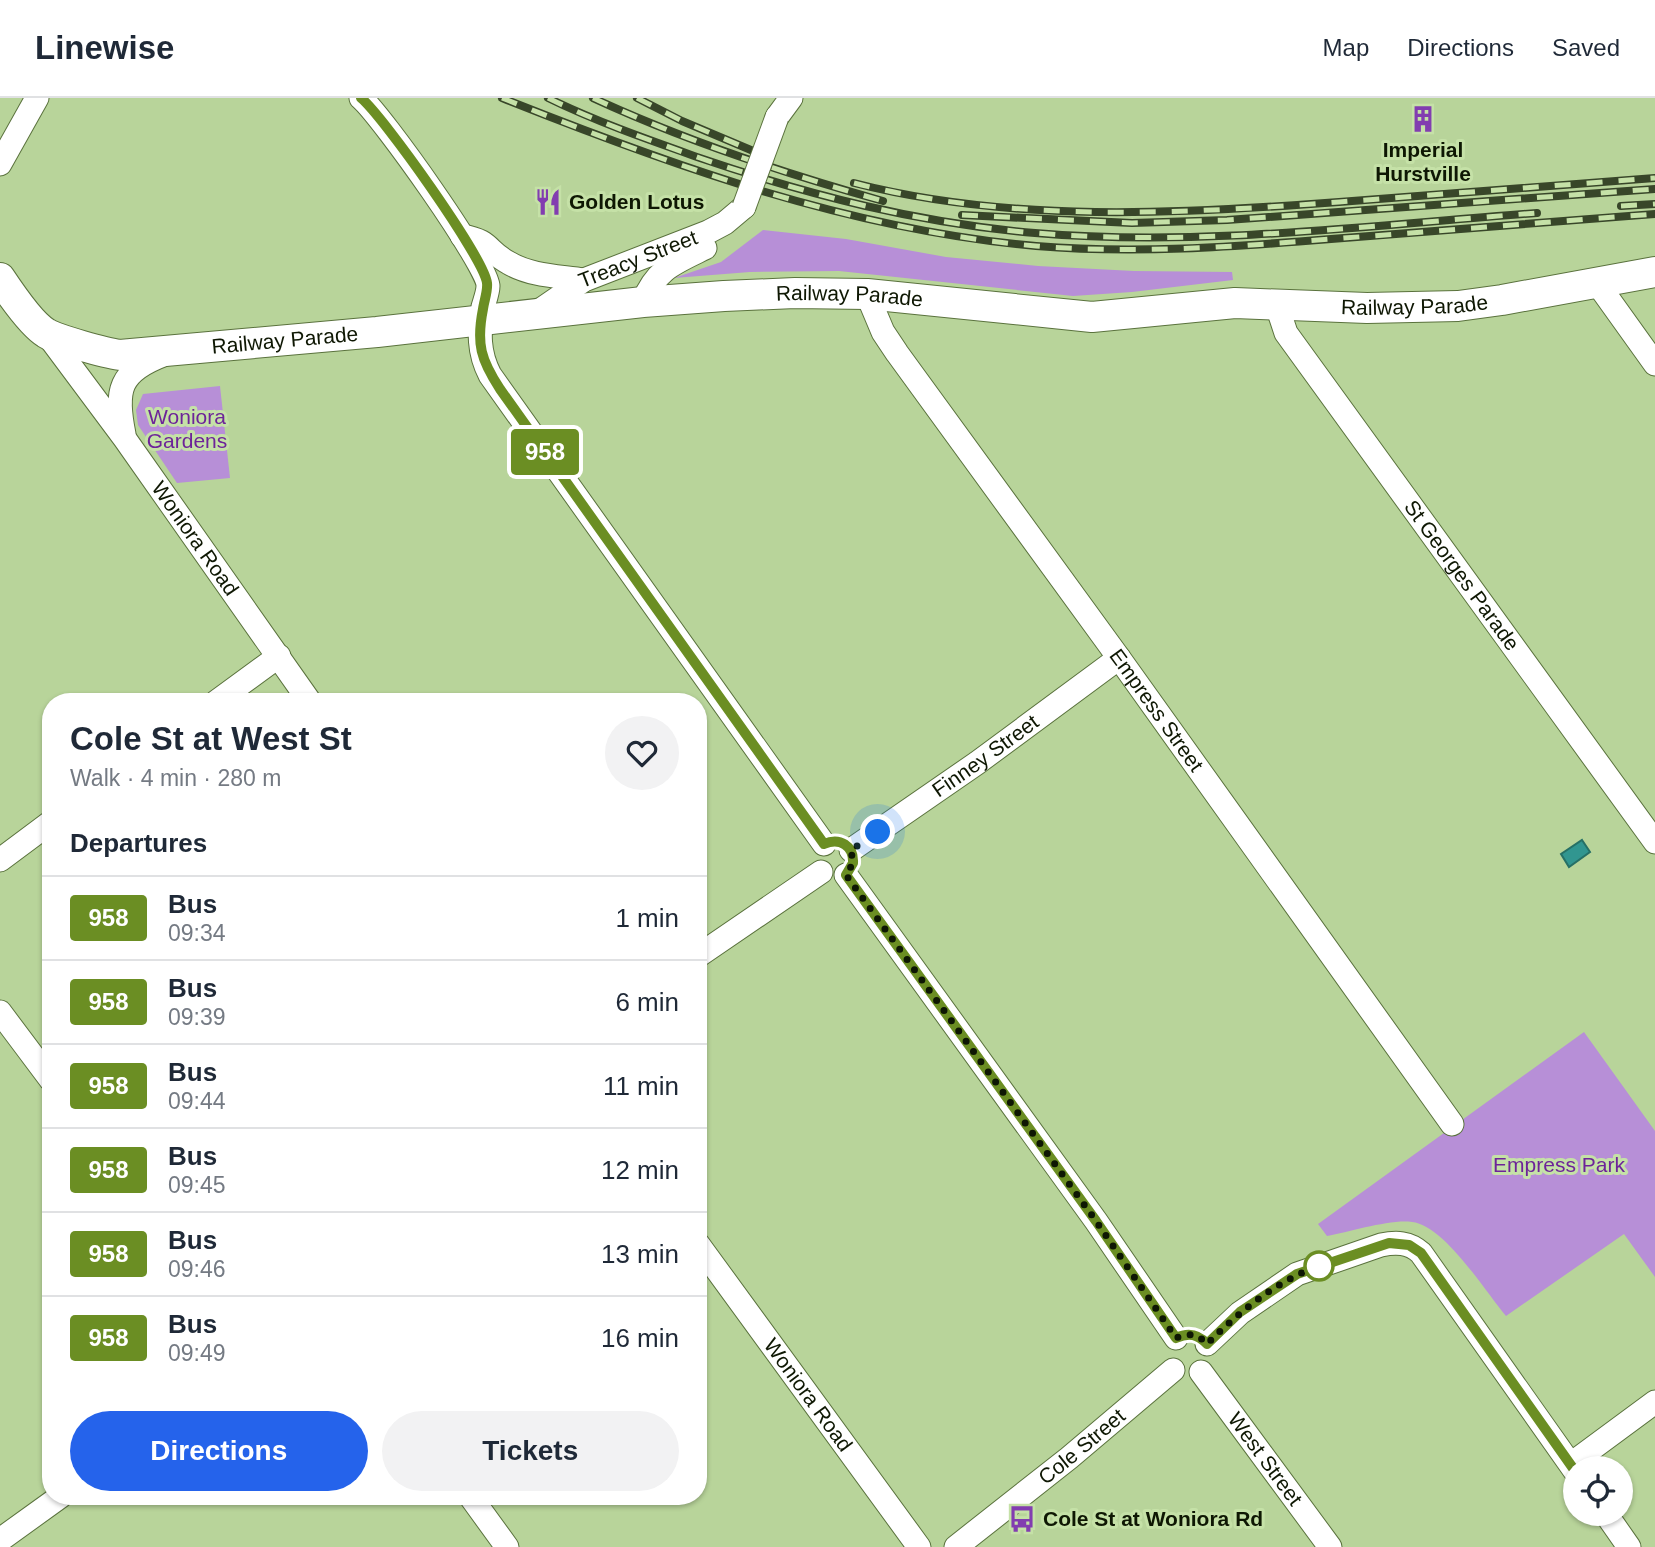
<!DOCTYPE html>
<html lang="en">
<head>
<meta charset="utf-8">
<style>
	:root { --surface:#fff; --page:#f2f2f3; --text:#1f2937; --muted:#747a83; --line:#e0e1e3; --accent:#2563eb }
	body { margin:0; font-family:Helvetica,sans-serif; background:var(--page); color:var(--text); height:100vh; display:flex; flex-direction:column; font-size:26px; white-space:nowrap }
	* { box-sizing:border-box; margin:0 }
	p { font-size:23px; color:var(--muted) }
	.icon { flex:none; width:38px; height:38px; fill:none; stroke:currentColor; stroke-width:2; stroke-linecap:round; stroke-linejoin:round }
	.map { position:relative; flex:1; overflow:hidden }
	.sheet { position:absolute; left:42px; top:595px; width:665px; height:812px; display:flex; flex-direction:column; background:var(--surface); border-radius:28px; box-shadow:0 2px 5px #0004 }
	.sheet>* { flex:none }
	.badge { padding:0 14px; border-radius:5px; font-size:24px; line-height:46px }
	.controls { position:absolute; left:1563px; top:1358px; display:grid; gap:14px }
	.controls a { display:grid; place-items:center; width:70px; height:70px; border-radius:50%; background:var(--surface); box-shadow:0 2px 5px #0004; font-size:35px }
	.you { position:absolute; width:35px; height:35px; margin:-18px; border:5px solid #fff; border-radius:50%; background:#1a73e8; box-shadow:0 0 0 10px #1a73e833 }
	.map>.badge { position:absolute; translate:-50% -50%; box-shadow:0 0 0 4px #fff }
	h2 { padding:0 28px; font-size:26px; line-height:63px }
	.round { display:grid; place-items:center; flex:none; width:74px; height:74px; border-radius:37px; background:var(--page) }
	.headline { display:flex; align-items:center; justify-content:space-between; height:119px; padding:0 28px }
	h1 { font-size:33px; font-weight:600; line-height:52px }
	.primary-button { display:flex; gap:14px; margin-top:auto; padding:14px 28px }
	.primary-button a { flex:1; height:80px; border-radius:42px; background:var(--accent); color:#fff; font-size:28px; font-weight:600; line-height:80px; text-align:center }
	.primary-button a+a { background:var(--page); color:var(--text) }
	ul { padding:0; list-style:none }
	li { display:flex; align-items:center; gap:21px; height:84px; padding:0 28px; border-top:2px solid var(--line) }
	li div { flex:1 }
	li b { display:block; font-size:26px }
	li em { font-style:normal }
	li .badge { min-width:77px; font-weight:700; text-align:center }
	header { display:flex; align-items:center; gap:42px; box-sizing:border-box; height:98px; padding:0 35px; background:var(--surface); border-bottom:2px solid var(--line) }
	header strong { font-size:33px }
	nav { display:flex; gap:38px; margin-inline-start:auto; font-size:24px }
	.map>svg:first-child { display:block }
	.green { fill:#b78fd7 }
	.water { fill:#319690; stroke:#267066; stroke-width:2 }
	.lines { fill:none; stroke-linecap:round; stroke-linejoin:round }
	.minor-casing { stroke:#5a723d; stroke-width:25 }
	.major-casing { stroke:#5a723d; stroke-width:32 }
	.minor { stroke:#fff; stroke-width:23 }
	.major { stroke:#fff; stroke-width:30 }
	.rail-casing { stroke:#384629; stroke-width:8 }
	.rail { stroke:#c5e1a7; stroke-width:5; stroke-dasharray:16; stroke-linecap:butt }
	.minor-bridge-casing { stroke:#5a723d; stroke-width:25; stroke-linecap:butt }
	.minor-bridge { stroke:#fff; stroke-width:23 }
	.line-casing { stroke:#fff; stroke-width:16 }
	.line { stroke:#6b8e23; stroke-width:10 }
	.walk { stroke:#0e1703; stroke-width:7; stroke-dasharray:0 12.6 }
	.stop-dot { fill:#fff; stroke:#6b8e23; stroke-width:3.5 }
	.labels { text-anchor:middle; stroke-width:6; stroke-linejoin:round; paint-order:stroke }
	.poi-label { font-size:21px; font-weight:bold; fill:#0e1703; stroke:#c5e1a7; text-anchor:start }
	.street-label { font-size:21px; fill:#0e1703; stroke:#c5e1a7 }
	.park-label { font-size:21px; fill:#6d2399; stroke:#c5e1a7 }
</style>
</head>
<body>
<header>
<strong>Linewise</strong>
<nav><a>Map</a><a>Directions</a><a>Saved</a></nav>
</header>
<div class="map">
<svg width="1655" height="1449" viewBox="0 0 1655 1449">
	<rect width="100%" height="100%" fill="#b8d49a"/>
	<g class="green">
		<path d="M763,132L846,141L946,159L1038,168L1134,173L1232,174L1233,182L1132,194L1073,198L839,173L750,174L674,180L721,164Z"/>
		<path d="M220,288L230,380L177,385L138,327L136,312L143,296Z"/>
		<path d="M1584,934L1655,1033V1179L1624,1136L1506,1218C1485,1193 1444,1127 1412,1124C1390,1121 1350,1134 1327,1138L1318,1126Z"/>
	</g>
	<path class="water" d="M1582,742L1590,754L1569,769L1561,756Z"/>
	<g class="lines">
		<defs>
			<g id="minor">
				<path d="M361,0C381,17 488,167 488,188C488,194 485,202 483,209C479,234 478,254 490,277L824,746"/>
				<path d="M777,19L791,0"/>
				<path d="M0,66L37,0"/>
				<path d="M462,138C492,143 486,153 509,165C531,178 559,178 584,182"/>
				<path d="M1597,185L1655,266"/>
				<path id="s1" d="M867,196L883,234L897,255L1119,560L1452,1026"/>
				<path d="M643,204C656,171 674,165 705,150"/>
				<path id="s2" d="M1276,205L1286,235L1655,744"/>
				<path id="s3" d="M536,215L584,182L708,134L725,125L744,109"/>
				<path id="s4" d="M46,235L125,341L310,604"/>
				<path d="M124,336C115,292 119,274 163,257"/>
				<path d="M216,604L279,558"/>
				<path id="s5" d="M851,752L977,665L1119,560"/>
				<path d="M0,762L51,724"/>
				<path d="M846,777L1096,1123L1176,1240"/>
				<path d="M698,858L821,774"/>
				<path d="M0,914L51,982"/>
				<path id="s6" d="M698,1146L919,1449"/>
				<path d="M1207,1246L1240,1215L1297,1176L1381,1147C1396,1144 1409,1144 1421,1155L1575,1373"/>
				<path id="s7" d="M1201,1274L1330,1449"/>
				<path d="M1571,1366L1655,1304"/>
				<path d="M470,1398L507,1449"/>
				<path d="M1606,1416L1629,1449"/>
				<path d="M0,1442L61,1398"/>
				<path id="s8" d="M956,1449L1069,1360L1173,1272"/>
			</g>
			<g id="major">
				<path id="s9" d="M0,180C10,195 31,226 46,235C57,242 106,255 120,257L377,234L643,204L724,198L795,195L867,196L1092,219L1235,205L1367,210L1458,208L1502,202L1655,174"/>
			</g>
		</defs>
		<use href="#minor" class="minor-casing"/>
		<use href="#major" class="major-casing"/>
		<use href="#minor" class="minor"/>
		<use href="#major" class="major"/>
		<defs>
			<g id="rail">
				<path d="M502,0C673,68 851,132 1036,148C1134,156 1232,149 1331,141C1439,133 1547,124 1655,116"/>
				<path d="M548,0C597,24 649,42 700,60C812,98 918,125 1035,135C1201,149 1372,127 1537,115"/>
				<path d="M593,0C686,43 783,75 883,103"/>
				<path d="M637,0L682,23L758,55"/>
				<path d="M854,85C1010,125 1180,116 1339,104C1444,96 1549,88 1655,80"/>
				<path d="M1621,108L1655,106"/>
				<path d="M962,117L1132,125L1227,122L1655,91"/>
			</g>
		</defs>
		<use href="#rail" class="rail-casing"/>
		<use href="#rail" class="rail"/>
		<defs>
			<path id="minor-bridge" d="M744,109L777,19"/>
		</defs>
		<use href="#minor-bridge" class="minor-bridge-casing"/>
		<use href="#minor-bridge" class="minor-bridge"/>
	</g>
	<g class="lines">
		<defs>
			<path id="line" d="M361,0C383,18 484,160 487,185C488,193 484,203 483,211C476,246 481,262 500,291L824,746C840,739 854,748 853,765L846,777L1096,1123L1176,1240C1189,1234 1198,1236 1207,1246L1240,1214L1297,1176L1389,1145L1409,1147L1421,1155L1575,1373"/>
		</defs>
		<use href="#line" class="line-casing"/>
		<use href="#line" class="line"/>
		<path class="walk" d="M878,734L851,752L853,765L846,777L1096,1123L1176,1240C1189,1234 1198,1236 1207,1246C1239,1214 1276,1183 1319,1168"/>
	</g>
	<defs>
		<symbol id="building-bare" viewBox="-9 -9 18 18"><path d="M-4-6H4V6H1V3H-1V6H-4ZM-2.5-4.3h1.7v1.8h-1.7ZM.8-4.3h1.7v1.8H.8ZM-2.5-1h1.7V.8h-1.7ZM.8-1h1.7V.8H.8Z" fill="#823db0" stroke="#c5e1a7" stroke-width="2.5" paint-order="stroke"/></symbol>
		<symbol id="restaurant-bare" viewBox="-9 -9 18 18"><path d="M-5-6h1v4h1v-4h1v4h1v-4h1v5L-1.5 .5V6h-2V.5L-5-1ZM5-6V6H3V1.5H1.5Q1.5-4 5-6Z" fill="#823db0" stroke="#c5e1a7" stroke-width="2.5" paint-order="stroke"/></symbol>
		<symbol id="bus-bare" viewBox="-9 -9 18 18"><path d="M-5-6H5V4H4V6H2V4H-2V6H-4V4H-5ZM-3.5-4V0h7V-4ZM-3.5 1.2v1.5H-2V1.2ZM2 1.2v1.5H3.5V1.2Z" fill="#823db0" stroke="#c5e1a7" stroke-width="2.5" paint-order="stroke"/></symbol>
	</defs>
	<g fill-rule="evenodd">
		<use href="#building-bare" x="1404" y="2" width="38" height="38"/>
		<use href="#restaurant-bare" x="529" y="85" width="38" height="38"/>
		<use href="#bus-bare" x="1003" y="1402" width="38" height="38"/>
	</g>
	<circle class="stop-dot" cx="1319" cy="1168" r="14"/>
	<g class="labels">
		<g class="poi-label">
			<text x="1423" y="59" text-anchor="middle">Imperial<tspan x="1423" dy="24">Hurstville</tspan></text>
			<text x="569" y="111">Golden Lotus</text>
			<text x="1043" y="1428">Cole St at Woniora Rd</text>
		</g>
		<g class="street-label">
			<text dy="7" stroke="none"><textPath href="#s3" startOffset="116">Treacy Street</textPath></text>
			<text dy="7" stroke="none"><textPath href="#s9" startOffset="882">Railway Parade</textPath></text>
			<text dy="7" stroke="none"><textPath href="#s9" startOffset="1449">Railway Parade</textPath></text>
			<text dy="7" stroke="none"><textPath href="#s9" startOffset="315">Railway Parade</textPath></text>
			<text dy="7" stroke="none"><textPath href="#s4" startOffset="254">Woniora Road</textPath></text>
			<text dy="7" stroke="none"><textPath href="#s2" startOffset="331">St Georges Parade</textPath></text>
			<text dy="7" stroke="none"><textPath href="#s1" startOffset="508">Empress Street</textPath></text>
			<text dy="7" stroke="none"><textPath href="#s5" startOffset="164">Finney Street</textPath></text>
			<text dy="7" stroke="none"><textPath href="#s6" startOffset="187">Woniora Road</textPath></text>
			<text dy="7" stroke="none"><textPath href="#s8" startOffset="161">Cole Street</textPath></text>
			<text dy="7" stroke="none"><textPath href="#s7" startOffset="108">West Street</textPath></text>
		</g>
		<g class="park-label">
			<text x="187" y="326">Woniora<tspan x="187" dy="24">Gardens</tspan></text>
			<text x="1559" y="1074">Empress Park</text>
		</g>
	</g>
</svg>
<div class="controls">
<a><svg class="icon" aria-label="locate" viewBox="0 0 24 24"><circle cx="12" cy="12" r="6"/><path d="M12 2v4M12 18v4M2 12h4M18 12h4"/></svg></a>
</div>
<div class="you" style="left:878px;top:734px"></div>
<b class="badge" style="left:545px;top:354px;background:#6b8e23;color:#fff">958</b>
<section class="sheet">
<div class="headline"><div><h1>Cole St at West St</h1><p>Walk · 4 min · 280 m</p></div><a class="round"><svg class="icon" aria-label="heart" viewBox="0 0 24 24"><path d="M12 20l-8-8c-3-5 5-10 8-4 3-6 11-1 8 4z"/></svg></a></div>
<h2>Departures</h2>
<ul>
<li><span class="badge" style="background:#6b8e23;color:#fff">958</span><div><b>Bus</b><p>09:34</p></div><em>1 min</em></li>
<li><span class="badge" style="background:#6b8e23;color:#fff">958</span><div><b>Bus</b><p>09:39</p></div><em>6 min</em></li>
<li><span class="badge" style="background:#6b8e23;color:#fff">958</span><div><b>Bus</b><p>09:44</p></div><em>11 min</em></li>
<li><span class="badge" style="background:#6b8e23;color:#fff">958</span><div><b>Bus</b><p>09:45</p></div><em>12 min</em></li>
<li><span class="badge" style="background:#6b8e23;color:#fff">958</span><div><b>Bus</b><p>09:46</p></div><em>13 min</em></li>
<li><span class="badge" style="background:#6b8e23;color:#fff">958</span><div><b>Bus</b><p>09:49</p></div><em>16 min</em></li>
</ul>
<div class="primary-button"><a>Directions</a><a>Tickets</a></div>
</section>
</div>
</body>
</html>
